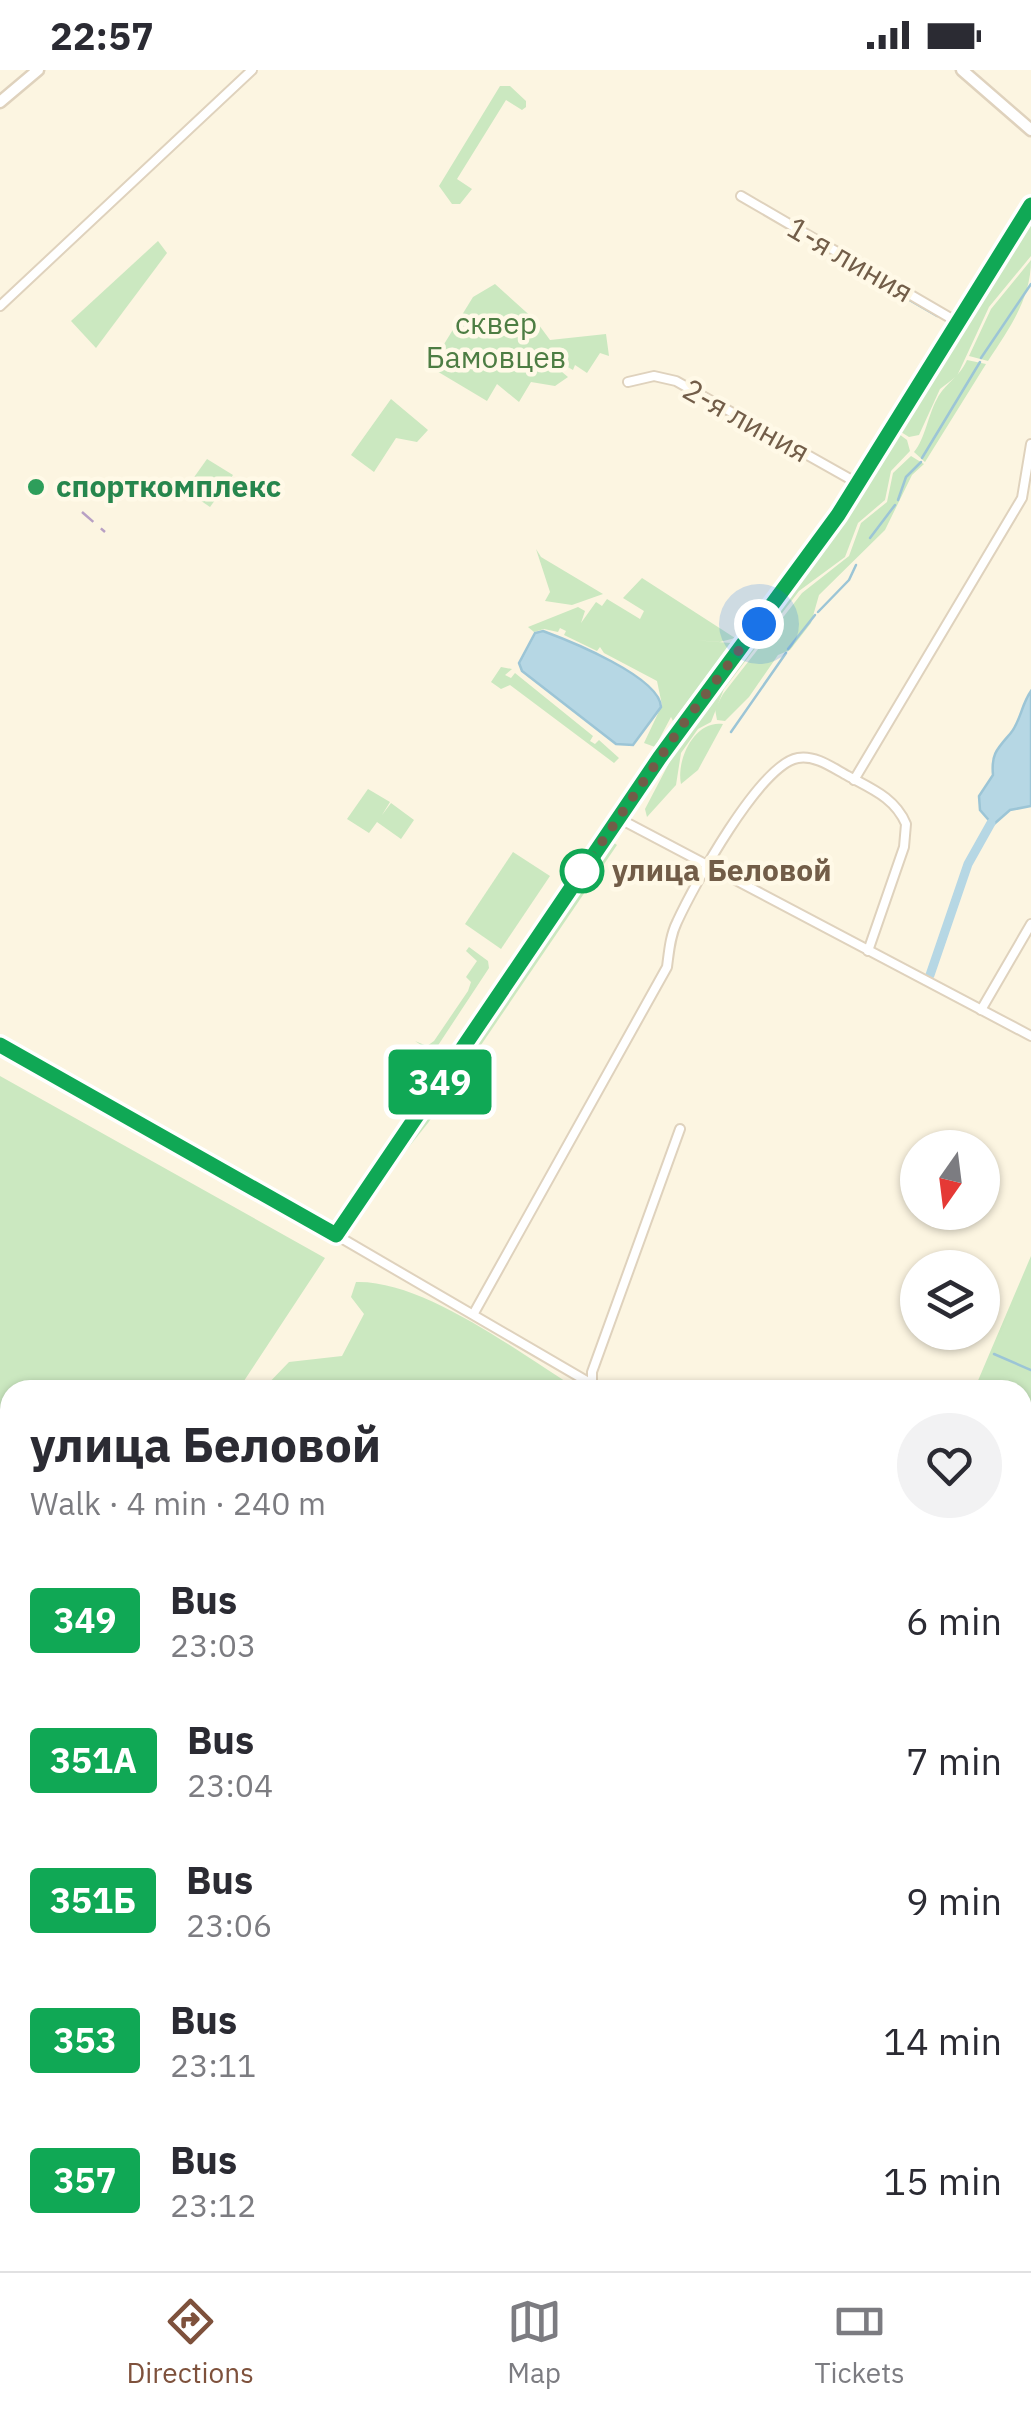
<!DOCTYPE html>
<html lang="en">
<head>
<meta charset="utf-8">
<style>
	:root { --surface:#fff; --page:#f2f2f3; --text:#2b2b33; --muted:#7c7c81; --line:#e1e1e2; --accent:#7e513c }
	body { margin:0; font-family:"IBM Plex Sans",sans-serif; background:var(--page); color:var(--text); height:100vh; display:flex; flex-direction:column; font-size:38px; white-space:nowrap }
	* { box-sizing:border-box; margin:0 }
	p { font-size:32px; color:var(--muted) }
	.icon { flex:none; width:55px; height:55px; fill:none; stroke:currentColor; stroke-width:2; stroke-linecap:round; stroke-linejoin:round }
	.map { position:relative; flex:1; overflow:hidden }
	.details { position:absolute; left:0px; top:1310px; width:1032px; height:892px; display:flex; flex-direction:column; background:var(--surface); border-radius:30px 30px 0 0; box-shadow:0 2px 8px #0004 }
	.details>* { flex:none }
	.badge { padding:0 20px; border-radius:8px; font-size:35px; line-height:65px }
	.needle { width:65px; rotate:194deg }
	.buttons { position:absolute; left:900px; top:1060px; display:grid; gap:20px }
	.buttons a { display:grid; place-items:center; width:100px; height:100px; border-radius:50%; background:var(--surface); box-shadow:0 2px 8px #0004; font-size:50px }
	.you { position:absolute; width:50px; height:50px; margin:-25px; border:8px solid #fff; border-radius:50%; background:#1a73e8; box-shadow:0 0 0 15px #1a73e833 }
	.map>.badge { position:absolute; translate:-50% -50%; box-shadow:0 0 0 5px #fff }
	.round { display:grid; place-items:center; flex:none; width:105px; height:105px; border-radius:52px; background:var(--page) }
	.headline { display:flex; align-items:center; justify-content:space-between; height:170px; padding:0 30px }
	h1 { font-size:48px; font-weight:700; line-height:75px }
	ul { padding:0; list-style:none }
	li { display:flex; align-items:center; gap:30px; height:140px; padding:0 30px }
	li div { flex:1 }
	li b { display:block; font-size:38px }
	li em { font-style:normal }
	li .badge { min-width:110px; font-weight:700; text-align:center }
	.status { display:flex; justify-content:space-between; align-items:center; height:70px; padding:0 50px; background:var(--surface); direction:ltr }
	.status svg { height:28px; fill:currentColor }
	.tab-bar { display:flex; justify-content:space-around; align-items:center; height:140px; border-top:2px solid var(--line); background:var(--surface); font-size:28px; color:var(--muted) }
	.tab-bar a { display:grid; justify-items:center; gap:5px }
	.tab-bar .selected { color:var(--accent) }
	.map>svg:first-child { display:block }
	.green { fill:#cbe8c0 }
	.water { fill:#b6d7e4; stroke:#9cc5d6; stroke-width:2.5 }
	.lines { fill:none; stroke-linecap:round; stroke-linejoin:round }
	.stream { stroke:#9cc5d6; stroke-width:2.5 }
	.canal { stroke:#b6d7e4; stroke-width:9 }
	.minor-casing { stroke:#dfd2bd; stroke-width:12 }
	.tertiary-casing { stroke:#dfd2bd; stroke-width:15 }
	.primary-casing { stroke:#e0dbd7; stroke-width:18 }
	.minor { stroke:#fff; stroke-width:8 }
	.tertiary { stroke:#fff; stroke-width:10 }
	.primary { stroke:#fae39a; stroke-width:12 }
	.rail { stroke:#b8a0c4; stroke-width:2.5; stroke-dasharray:15 10; stroke-linecap:butt }
	.line-casing { stroke:#fff; stroke-width:22 }
	.line { stroke:#10a855; stroke-width:15 }
	.walk { stroke:#725d48; stroke-width:10; stroke-dasharray:0 18 }
	.leisure-dot { fill:#2e9e5b; stroke:#fff9e7; stroke-width:4 }
	.stop-dot { fill:#fff; stroke:#10a855; stroke-width:5 }
	.labels { text-anchor:middle; stroke-width:9; stroke-linejoin:round; paint-order:stroke }
	.street-label { font-size:30px; fill:#725d48; stroke:#fff9e7 }
	.park-label { font-size:30px; fill:#4d7d43; stroke:#fff9e7 }
	.leisure-label { font-size:30px; font-weight:bold; fill:#27864d; stroke:#fff9e7; text-anchor:start }
	.stop-label { font-size:30px; font-weight:bold; fill:#725d48; stroke:#fff9e7; text-anchor:start }
</style>
</head>
<body>
<div class="status"><b>22:57</b><svg viewBox="0 0 49 12"><path d="M0 12V9h3v3zM5 12V6h3v6zM10 12V3h3v9zM15 12V0h3v12zM26 1h20v11H26zM47 4h2v5h-2z"/></svg></div>
<div class="map">
<svg width="1031" height="2201" viewBox="0 0 1031 2201">
	<rect width="100%" height="100%" fill="#fcf5e1"/>
	<g class="green">
		<path d="M500,16H510L526,31V37L522,40L506,30L457,109L472,119L460,134H452L439,116Z"/>
		<path d="M1031,150V186L989,237L957,306L940,319L919,365L909,367L901,362Z"/>
		<path d="M158,171L167,183L96,278L71,251Z"/>
		<path d="M1031,190C1031,229 1009,259 988,291L969,286L991,239Z"/>
		<path d="M495,214L536,251L550,270L606,264L609,286L600,283L587,303L575,295L573,300L566,296L562,302L568,307L555,316L531,312L519,332L497,314L487,331L430,297L473,227Z"/>
		<path d="M967,290L986,294L925,392L914,382C925,369 928,345 937,329C945,313 959,308 967,290Z"/>
		<path d="M391,329L428,360L417,372L396,368L374,402L351,385Z"/>
		<path d="M899,364L907,370L910,381L891,401L885,430L858,453L845,487L799,521L724,619L711,652L698,659L681,683L676,715L647,747L645,739L679,674L832,470Z"/>
		<path d="M911,386L924,394L912,405L885,460L819,525L811,553L790,580L778,585L749,627L725,651L717,650L715,639L723,624L802,523L849,486L861,453L887,432L893,403Z"/>
		<path d="M207,389L233,405L210,437L185,420Z"/>
		<path d="M536,479L541,487L603,524L572,535L545,531L550,522Z"/>
		<path d="M642,508L735,568L720,572L693,570L731,573L673,651L671,647L655,677L644,673L662,635L657,611L604,583L600,577L597,581L564,565L566,561L560,558L558,562L544,559L534,562L528,557L578,537L585,541L581,553L596,532L602,536L607,529L640,549L644,541L623,528Z"/>
		<path d="M501,597L512,599L505,605L511,608L515,603L593,666L590,671L595,674L599,670L619,688L614,693L510,615L501,619L491,612Z"/>
		<path d="M723,654L698,700L681,714C676,690 694,650 723,654Z"/>
		<path d="M368,719L390,732L382,745L391,733L414,750L401,769L377,752L369,763L347,749Z"/>
		<path d="M610,770L617,775L428,1053L392,1098L400,1080Z"/>
		<path d="M513,782L550,806L501,879L465,854Z"/>
		<path d="M469,877L488,891L489,898L433,983L415,971L427,976L434,971L468,921L471,912L466,907L477,891L466,881Z"/>
		<path d="M0,1006L325,1188L238,1320H10V1399L0,1393Z"/>
		<path d="M1031,1186V2201H537L540,2192H1022V1320H974Z"/>
		<path d="M356,1212C425,1210 520,1284 579,1320H262L289,1292L342,1286L364,1244L351,1227Z"/>
		<path d="M0,1449L10,1456V1593L0,1605Z"/>
		<path d="M0,1628L10,1634V1890L0,1891Z"/>
		<path d="M0,1905H10V2192H237L268,2201H0Z"/>
		<path d="M269,2193H479L476,2201H303Z"/>
	</g>
	<g class="water">
		<path d="M543,561C570,571 660,607 661,637L633,675L616,674L522,601L519,593L535,563Z"/>
		<path d="M1031,621V736L1010,740L993,755L980,740L979,726L993,705C991,684 997,679 1010,664C1021,651 1021,635 1031,621Z"/>
	</g>
	<g class="lines">
		<g class="stream">
			<path d="M853,198L874,210"/>
			<path d="M880,213L937,246"/>
			<path d="M981,288L1031,214"/>
			<path d="M922,388L980,292"/>
			<path d="M898,430L906,407L921,392"/>
			<path d="M870,468L895,435"/>
			<path d="M818,542L849,510L856,495"/>
			<path d="M788,579L815,545"/>
			<path d="M731,662L786,583"/>
			<path d="M994,1284L1031,1300"/>
			<path d="M1022,1363L1031,1366"/>
			<path d="M1022,1842L1031,1847"/>
			<path d="M1022,1876L1031,1882"/>
			<path d="M1022,2010L1031,1980"/>
			<path d="M1022,2187L1031,2189"/>
			<path d="M132,2201L136,2192"/>
			<path d="M959,2201L962,2192"/>
		</g>
		<path class="canal" d="M930,905L968,794L991,753"/>
		<defs>
			<g id="minor">
				<path d="M741,126L959,253"/>
				<path d="M0,236L252,0"/>
				<path d="M628,312L654,306L676,311L859,414"/>
				<path d="M854,710L1022,428L1031,374"/>
				<path d="M618,748L1031,966"/>
				<path d="M981,940L1031,854"/>
				<path d="M336,1165L602,1320"/>
				<path d="M474,1243L667,897C669,882 670,866 677,852C693,817 760,694 798,688C816,685 833,698 848,706C872,719 895,728 906,754L904,777L868,881"/>
				<path d="M592,1320V1302L680,1059"/>
				<path d="M0,1619L10,1607"/>
				<path d="M0,1895L10,1894"/>
				<path d="M252,2192L283,2201"/>
			</g>
			<g id="tertiary">
				<path d="M962,0L1031,60"/>
				<path d="M0,32L38,0"/>
				<path d="M0,975L336,1165L660,687L839,445L1031,134"/>
			</g>
			<g id="primary">
				<path d="M0,1435L10,1441"/>
				<path d="M1022,1854L1031,1860"/>
			</g>
		</defs>
		<use href="#minor" class="minor-casing"/>
		<use href="#tertiary" class="tertiary-casing"/>
		<use href="#primary" class="primary-casing"/>
		<use href="#minor" class="minor"/>
		<use href="#tertiary" class="tertiary"/>
		<use href="#primary" class="primary"/>
		<path class="rail" d="M82,442L105,462"/>
	</g>
	<g class="lines">
		<defs>
			<path id="line" d="M0,975L336,1165L660,687L838,445L1031,135"/>
		</defs>
		<use href="#line" class="line-casing"/>
		<use href="#line" class="line"/>
		<path class="walk" d="M582,801L681,657L759,554"/>
	</g>
	<circle class="leisure-dot" cx="36" cy="417" r="10"/>
	<circle class="stop-dot" cx="582" cy="801" r="20"/>
	<g class="labels">
		<g class="street-label">
			<text transform="translate(850 190) rotate(30)" y="10">1-я линия</text>
			<text transform="translate(746 351) rotate(29)" y="10">2-я линия</text>
		</g>
		<g class="park-label">
			<text x="496" y="264">сквер<tspan x="496" dy="34">Бамовцев</tspan></text>
		</g>
		<g class="leisure-label">
			<text x="56" y="427">спорткомплекс</text>
		</g>
		<g class="stop-label">
			<text x="612" y="811">улица Беловой</text>
		</g>
	</g>
</svg>
<div class="buttons">
<a><svg class="needle" viewBox="-14 -14 28 28"><path d="M0-13l5 13h-10z" fill="#e53935"/><path d="M0 13l5-13h-10z" fill="#7c7c81"/></svg></a>
<a><svg class="icon" aria-label="layers" viewBox="0 0 24 24"><path d="M12 4l9 5-9 5-9-5zM3 14l9 5 9-5"/></svg></a>
</div>
<div class="you" style="left:759px;top:554px"></div>
<b class="badge" style="left:440px;top:1012px;background:#10a855;color:#fff">349</b>
<section class="details">
<div class="headline"><div><h1>улица Беловой</h1><p>Walk · 4 min · 240 m</p></div><a class="round"><svg class="icon" aria-label="heart" viewBox="0 0 24 24"><path d="M12 20l-8-8c-3-5 5-10 8-4 3-6 11-1 8 4z"/></svg></a></div>
<ul>
<li><span class="badge" style="background:#10a855;color:#fff">349</span><div><b>Bus</b><p>23:03</p></div><em>6 min</em></li>
<li><span class="badge" style="background:#10a855;color:#fff">351А</span><div><b>Bus</b><p>23:04</p></div><em>7 min</em></li>
<li><span class="badge" style="background:#10a855;color:#fff">351Б</span><div><b>Bus</b><p>23:06</p></div><em>9 min</em></li>
<li><span class="badge" style="background:#10a855;color:#fff">353</span><div><b>Bus</b><p>23:11</p></div><em>14 min</em></li>
<li><span class="badge" style="background:#10a855;color:#fff">357</span><div><b>Bus</b><p>23:12</p></div><em>15 min</em></li>
</ul>
</section>
</div>
<nav class="tab-bar">
<a class="selected"><svg class="icon" aria-label="directions" viewBox="0 0 24 24"><path d="M12 3l9 9-9 9-9-9zM9 14v-3h6M13 9l2 2-2 2"/></svg>Directions</a>
<a><svg class="icon" aria-label="map" viewBox="0 0 24 24"><path d="M3 6l6-2 6 2 6-2v14l-6 2-6-2-6 2zM9 4v14M15 6v14"/></svg>Map</a>
<a><svg class="icon" aria-label="tickets" viewBox="0 0 24 24"><path d="M3 7h18v10H3zM15 7v10"/></svg>Tickets</a>
</nav>
</body>
</html>
